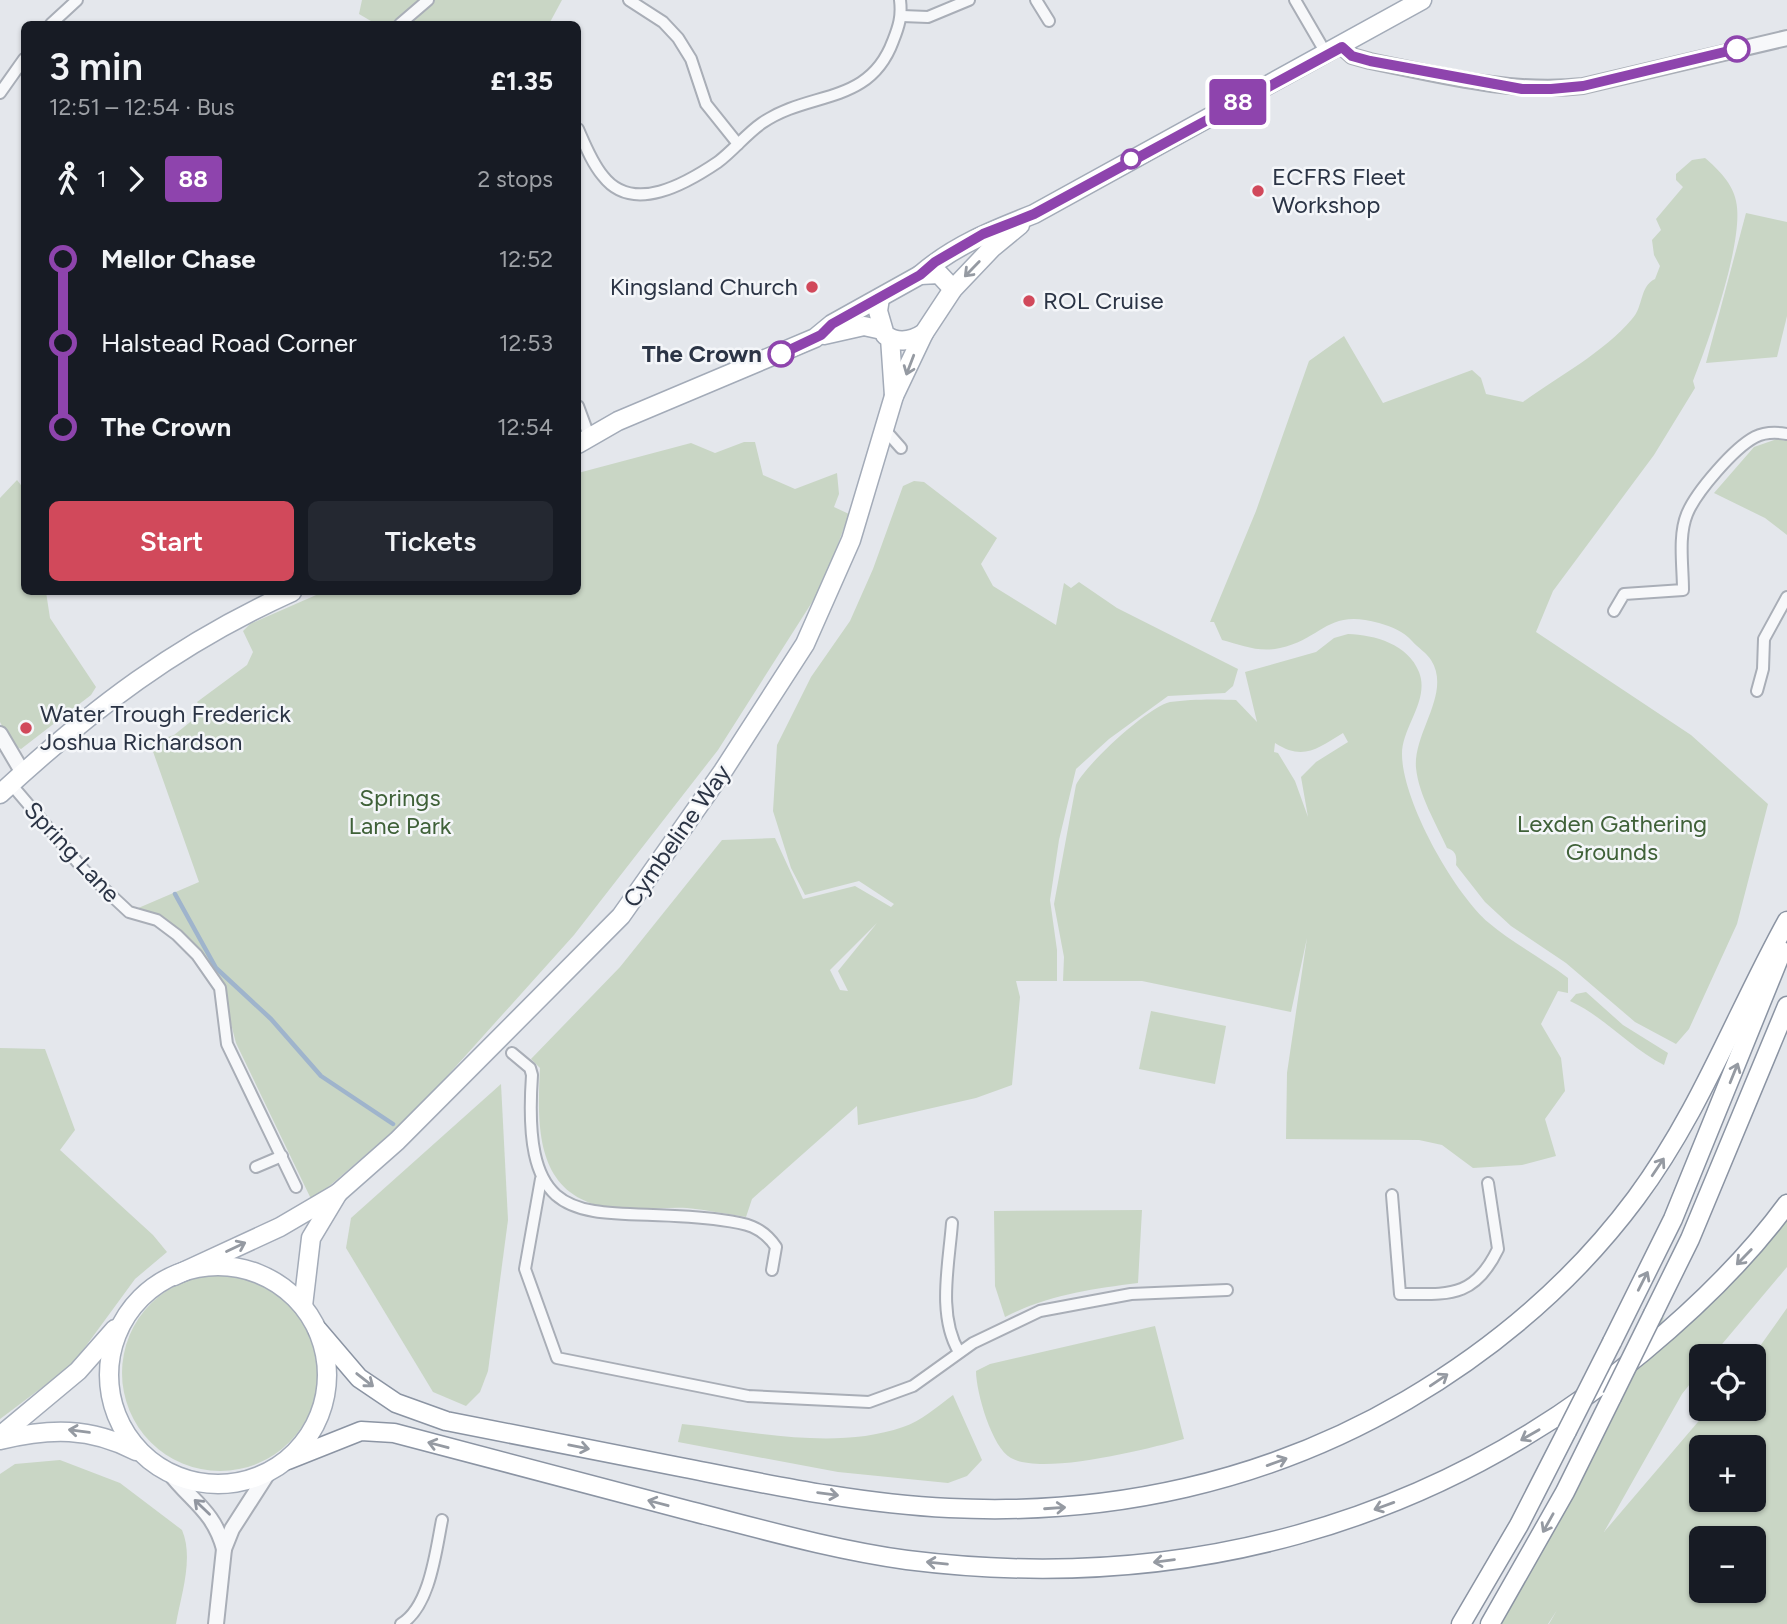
<!DOCTYPE html>
<html lang="en">
<head>
<meta charset="utf-8">
<style>
	:root { --surface:#171b24; --page:#242831; --text:#f1f3f6; --muted:#9ea1a6; --accent:#d1495b }
	body { margin:0; font-family:Figtree,sans-serif; background:var(--page); color:var(--text); height:100vh; display:flex; flex-direction:column; font-size:26px; white-space:nowrap }
	* { box-sizing:border-box; margin:0 }
	p { font-size:23px; color:var(--muted) }
	.icon { flex:none; width:38px; height:38px; fill:none; stroke:currentColor; stroke-width:2; stroke-linecap:round; stroke-linejoin:round }
	.map { position:relative; flex:1; overflow:hidden }
	.panel { position:absolute; left:21px; top:21px; width:560px; height:574px; display:flex; flex-direction:column; background:var(--surface); border-radius:10px; box-shadow:0 2px 5px #0004 }
	.panel>* { flex:none }
	.badge { padding:0 14px; border-radius:5px; font-size:24px; line-height:46px }
	.buttons { position:absolute; left:1689px; top:1344px; display:grid; gap:14px }
	.buttons a { display:grid; place-items:center; width:77px; height:77px; border-radius:10px; background:var(--surface); box-shadow:0 2px 5px #0004; font-size:35px }
	.map>.badge { position:absolute; translate:-50% -50%; box-shadow:0 0 0 4px #fff }
	.legs { display:flex; align-items:center; gap:10px; height:77px; padding:0 28px; font-size:23px }
	.legs p { margin-inline-start:auto }
	.head { display:flex; align-items:center; justify-content:space-between; height:119px; padding:0 28px }
	h1 { font-size:38px; font-weight:600; line-height:52px }
	.primary-button { display:flex; gap:14px; margin-top:auto; padding:14px 28px }
	.primary-button a { flex:1; height:80px; border-radius:10px; background:var(--accent); color:#fff; font-size:28px; font-weight:600; line-height:80px; text-align:center }
	.primary-button a+a { background:var(--page); color:var(--text) }
	ul { padding:0 28px; list-style:none }
	li { display:flex; align-items:center; gap:24px; height:84px; font-size:26px }
	li i { display:grid; place-items:center; width:10px; height:100%; margin:0 9px; background:currentColor }
	li i::after { content:''; width:18px; height:18px; margin:-9px; border:5px solid; border-radius:50%; background:var(--surface) }
	li p { margin-inline-start:auto }
	li:first-child i { background:linear-gradient(#0000 50%,currentColor 0) }
	li:last-child i { background:linear-gradient(currentColor 50%,#0000 0) }
	.map>svg:first-child { display:block }
	.green { fill:#c9d6c5; fill-rule:evenodd }
	.lines { fill:none; stroke-linecap:round; stroke-linejoin:round }
	.stream { stroke:#9fb4cc; stroke-width:4.5 }
	.minor-casing { stroke:#a9aeb7; stroke-width:14 }
	.tertiary-casing { stroke:#a9aeb7; stroke-width:18 }
	.primary-casing { stroke:#a3abb8; stroke-width:21 }
	.trunk-casing { stroke:#8b94a3; stroke-width:21 }
	.minor { stroke:#f7f8fa; stroke-width:10 }
	.tertiary { stroke:#f7f8fa; stroke-width:14 }
	.primary { stroke:#fff; stroke-width:18 }
	.trunk { stroke:#fff; stroke-width:18 }
	.trunk-bridge-casing { stroke:#8b94a3; stroke-width:21; stroke-linecap:butt }
	.trunk-bridge { stroke:#fff; stroke-width:18 }
	.oneway { stroke:#959aa2 }
	.oneway2 { stroke:#9196a0 }
	.line-1-casing { stroke:#fff; stroke-width:16 }
	.line-1 { stroke:#8e44ad; stroke-width:10 }
	.stop-1-dot { fill:#fff; stroke:#8e44ad; stroke-width:3.5 }
	.poi-dot { fill:#d1495b; stroke:#f4f6f9; stroke-width:2.5 }
	.labels { text-anchor:middle; stroke-width:5; stroke-linejoin:round; paint-order:stroke }
	.poi-label { font-size:24px; fill:#2b3445; stroke:#f4f6f9; text-anchor:start }
	.stop-label { font-size:24px; font-weight:bold; fill:#2b3445; stroke:#f4f6f9; text-anchor:end }
	.park-label { font-size:24px; fill:#3f6138; stroke:#f4f6f9 }
	.street-label { font-size:24px; fill:#2b3445; stroke:#f4f6f9 }
</style>
</head>
<body>
<div class="map">
<svg width="1787" height="1624" viewBox="0 0 1787 1624">
	<rect width="100%" height="100%" fill="#e4e7ec"/>
	<g class="green">
		<path d="M362,0H562L549,24H376L359,14Z"/>
		<path d="M1705,158C1718,169 1733,184 1736,201C1745,239 1708,343 1693,381L1695,388L1654,455L1553,591L1536,632L1691,735L1768,804L1737,924L1689,1029L1676,1044L1635,1022L1566,963L1511,926L1485,902L1456,865C1457,856 1456,851 1447,848C1436,823 1419,796 1416,768C1413,732 1452,693 1431,660C1427,653 1417,647 1412,641C1403,631 1392,627 1379,623C1327,608 1324,638 1280,648C1259,653 1242,645 1222,640L1214,622H1210L1256,511L1309,361L1344,336L1383,403L1472,370L1481,378L1486,394L1523,402C1559,376 1603,353 1632,319C1644,306 1639,287 1655,279L1660,266L1654,255L1652,240L1661,230L1656,219L1683,187L1676,180V174L1692,160Z"/>
		<path d="M1746,213L1787,222V316L1777,357L1706,363Z"/>
		<path d="M1777,439L1787,441V535L1765,518L1714,493L1754,447Z"/>
		<path d="M744,442H755L763,475L795,489L837,473L839,494L834,507L849,514L823,585L718,750L574,935L413,1114L312,1201L236,1043L223,993L196,955L186,954L177,935L129,912L199,882L150,743L174,735L204,711L197,702L247,665L253,652L243,631L250,624L323,592H578V473L691,443L715,453Z"/>
		<path d="M17,480L24,489V592H46L50,618L96,687L91,695L21,749L12,745L0,722V498Z"/>
		<path d="M914,481L924,482L997,538L981,564L993,586L1056,625L1064,583L1071,588L1079,582L1117,608L1238,669L1233,686L1225,693L1168,696L1109,739L1076,769L1059,840L1050,900L1057,950V981H1016L1020,997L1012,1085L976,1098L858,1125L857,1106L752,1199L746,1217C727,1214 707,1210 687,1208C662,1207 636,1211 611,1208C535,1197 537,1128 540,1068L531,1059L620,967L722,840L775,838L803,899L855,886L891,907L894,904L859,881L805,895L791,868L773,811L777,745L811,677L850,621L873,569L903,486ZM877,923L838,971L848,991L840,990L830,970Z"/>
		<path d="M1348,634C1375,635 1408,644 1419,672C1430,700 1402,727 1402,754C1402,801 1454,893 1489,923C1511,942 1543,959 1568,978V993L1558,991L1541,1024L1561,1058L1565,1091L1545,1119L1556,1156L1522,1165L1473,1168L1442,1145L1419,1140L1286,1139L1287,1073L1307,938L1291,1012L1142,981H1063L1064,957L1054,904L1076,785C1085,765 1149,706 1170,702C1190,699 1217,699 1236,700L1257,722L1245,672L1316,652L1334,638ZM1343,733L1348,742L1316,762L1301,777L1308,817L1295,781L1278,753L1274,752L1275,743C1303,761 1317,749 1343,733Z"/>
		<path d="M1586,992L1623,1025L1668,1053L1664,1065C1630,1048 1605,1017 1570,1001L1576,994Z"/>
		<path d="M1151,1011L1226,1026L1215,1084L1139,1069Z"/>
		<path d="M0,1048L45,1049L75,1130L60,1150L153,1235L167,1252L135,1279L72,1365L0,1419Z"/>
		<path d="M501,1084L508,1220L488,1371L480,1392L466,1406L433,1392L346,1248L351,1218Z"/>
		<path d="M1787,1207V1267L1712,1356H1701V1370L1682,1394L1604,1532L1709,1409H1754L1753,1356L1787,1308V1624H1549L1557,1610L1548,1624H1499L1662,1319L1665,1316L1643,1359ZM1701,1447H1754V1500H1701ZM1701,1538H1754V1591H1701Z"/>
		<path d="M1142,1210L1138,1283C1091,1289 1048,1295 1005,1317L995,1286L994,1211Z"/>
		<circle cx="220" cy="1373" r="98"/>
		<path d="M1155,1326L1184,1439C1148,1449 1042,1476 1011,1458C992,1448 976,1392 976,1371L990,1364Z"/>
		<path d="M953,1395L982,1460L967,1476L948,1483L838,1472L678,1442L682,1424C752,1431 834,1451 903,1427C921,1421 937,1407 953,1395Z"/>
		<path d="M60,1460L120,1483L182,1530C194,1558 181,1595 176,1624H0V1474L15,1464Z"/>
	</g>
	<g class="lines">
		<path class="stream" d="M175,894L216,968L271,1019L321,1076L393,1124"/>
		<defs>
			<g id="minor">
				<path d="M629,0L663,22L678,38L691,59L706,104L738,144"/>
				<path d="M1036,0L1049,21"/>
				<path d="M1295,0L1327,55"/>
				<path d="M902,16L928,17L969,0"/>
				<path d="M51,24L77,0"/>
				<path d="M400,24L428,0"/>
				<path d="M0,93L24,59"/>
				<path d="M578,129C585,145 592,163 603,176C633,215 687,183 718,162C734,150 746,134 762,123C810,90 869,106 893,41C899,26 902,16 900,0"/>
				<path d="M578,406L589,436"/>
				<path d="M886,431L901,448"/>
				<path d="M1614,611L1624,594L1683,590C1683,566 1678,536 1687,514C1696,492 1734,448 1755,437C1765,432 1776,432 1787,434"/>
				<path d="M1757,691L1763,669L1764,639L1787,597"/>
				<path d="M11,784L84,870L129,912L157,920L177,935L197,955L220,988L227,1044L296,1187"/>
				<path d="M512,1053L530,1068L532,1075C520,1248 595,1203 721,1220C745,1223 762,1226 776,1247L772,1270"/>
				<path d="M256,1167L282,1156"/>
				<path d="M541,1179L525,1269L557,1358L748,1396L869,1402L913,1386L973,1343L1040,1311L1131,1294L1227,1290"/>
				<path d="M1392,1195L1400,1294C1448,1294 1474,1299 1498,1249L1488,1183"/>
				<path d="M952,1223C949,1264 937,1315 959,1352"/>
				<path d="M401,1624C430,1607 436,1550 442,1520"/>
			</g>
			<g id="tertiary">
				<path d="M1342,47L1352,56L1370,61C1440,75 1511,94 1583,86L1787,38"/>
				<path d="M0,734L23,773"/>
				<path d="M169,1472C191,1501 214,1511 224,1549"/>
				<path d="M216,1624L224,1549L232,1529L268,1473"/>
			</g>
			<g id="primary">
				<path d="M920,275C953,246 993,230 1034,214L1422,0"/>
				<path d="M880,298L878,311L885,335C898,344 912,341 924,333L953,289L992,248L1020,225"/>
				<path d="M824,335L864,326L882,330"/>
				<path d="M890,338L894,396"/>
				<path d="M578,444L618,421L815,338L832,324L920,275L939,274L953,289"/>
				<path d="M0,794C92,709 177,644 292,592"/>
				<circle cx="218" cy="1375" r="109"/>
				<path d="M174,1276L280,1227L338,1193L397,1141L621,916L723,771L805,644L851,540L894,396L924,333"/>
				<path d="M303,1306L311,1238L338,1193"/>
				<path d="M0,1436L78,1371L115,1329"/>
				<path d="M0,1440C50,1428 90,1427 136,1451"/>
			</g>
			<g id="trunk">
				<path d="M1653,1314L1690,1239L1787,1006"/>
				<path d="M318,1330L359,1378L396,1403L446,1421C525,1437 605,1452 685,1468C771,1485 860,1504 949,1508C1110,1516 1267,1482 1407,1400C1495,1348 1575,1280 1636,1198C1700,1112 1736,1013 1787,921"/>
				<path d="M1612,1342L1673,1219L1782,951"/>
				<path d="M288,1460L361,1431L394,1433C492,1459 591,1485 690,1511C761,1529 834,1550 907,1560C1177,1594 1432,1528 1643,1352C1696,1308 1746,1260 1787,1204"/>
				<path d="M1461,1624L1519,1525L1567,1431"/>
				<path d="M1490,1624L1565,1492L1612,1397"/>
			</g>
		</defs>
		<use href="#minor" class="minor-casing"/>
		<use href="#tertiary" class="tertiary-casing"/>
		<use href="#primary" class="primary-casing"/>
		<use href="#trunk" class="trunk-casing"/>
		<use href="#minor" class="minor"/>
		<use href="#tertiary" class="tertiary"/>
		<use href="#primary" class="primary"/>
		<use href="#trunk" class="trunk"/>
		<defs>
			<g id="trunk-bridge">
				<path d="M1612,1397L1653,1314"/>
				<path d="M1567,1431L1612,1342"/>
			</g>
		</defs>
		<use href="#trunk-bridge" class="trunk-bridge-casing"/>
		<use href="#trunk-bridge" class="trunk-bridge"/>
	</g>
	<defs><path id="oneway-shaft" d="M-6 0H5M1.5-3L5.5 0L1.5 3" fill="none" stroke-width="1.6" stroke-linecap="round" stroke-linejoin="round" transform="scale(1.75)"/></defs>
	<g class="oneway">
		<use href="#oneway-shaft" transform="translate(972 269) rotate(134)"/>
		<use href="#oneway-shaft" transform="translate(910 365) rotate(111)"/>
		<use href="#oneway-shaft" transform="translate(1734 1073) rotate(-68)"/>
		<use href="#oneway-shaft" transform="translate(1658 1167) rotate(-56)"/>
		<use href="#oneway-shaft" transform="translate(236 1247) rotate(-25)"/>
		<use href="#oneway-shaft" transform="translate(1744 1257) rotate(134)"/>
		<use href="#oneway-shaft" transform="translate(1643 1281) rotate(-63)"/>
		<use href="#oneway-shaft" transform="translate(365 1380) rotate(38)"/>
		<use href="#oneway-shaft" transform="translate(1439 1380) rotate(-34)"/>
		<use href="#oneway-shaft" transform="translate(79 1431) rotate(-172)"/>
		<use href="#oneway-shaft" transform="translate(1530 1435) rotate(150)"/>
		<use href="#oneway-shaft" transform="translate(438 1445) rotate(-165)"/>
		<use href="#oneway-shaft" transform="translate(579 1447) rotate(11)"/>
		<use href="#oneway-shaft" transform="translate(1277 1462) rotate(-20)"/>
		<use href="#oneway-shaft" transform="translate(828 1494) rotate(8)"/>
		<use href="#oneway-shaft" transform="translate(658 1503) rotate(-165)"/>
		<use href="#oneway-shaft" transform="translate(1384 1506) rotate(160)"/>
		<use href="#oneway-shaft" transform="translate(1055 1508) rotate(-4)"/>
		<use href="#oneway-shaft" transform="translate(1548 1523) rotate(119)"/>
		<use href="#oneway-shaft" transform="translate(1164 1561) rotate(173)"/>
		<use href="#oneway-shaft" transform="translate(937 1563) rotate(-174)"/>
	</g>
	<use class="oneway2" href="#oneway-shaft" transform="translate(202 1507) rotate(-136)"/>
	<g class="lines">
		<defs>
			<path id="line-1" d="M781,354L821,335L832,324L920,275L935,262L983,234L1034,214L1342,47L1352,56L1370,61L1522,89H1551L1583,86L1737,49"/>
		</defs>
		<use href="#line-1" class="line-1-casing"/>
		<use href="#line-1" class="line-1"/>
	</g>
	<g class="stop-1-dot">
		<circle cx="1737" cy="49" r="12"/>
		<circle cx="1131" cy="159" r="9"/>
		<circle cx="781" cy="354" r="12"/>
	</g>
	<g class="poi-dot">
		<circle cx="1258" cy="191" r="7"/>
		<circle cx="812" cy="287" r="7"/>
		<circle cx="1029" cy="301" r="7"/>
		<circle cx="26" cy="728" r="7"/>
	</g>
	<g class="labels">
		<g class="poi-label">
			<text x="1272" y="185">ECFRS Fleet<tspan x="1272" dy="28">Workshop</tspan></text>
			<text x="798" y="295" text-anchor="end">Kingsland Church</text>
			<text x="1043" y="309">ROL Cruise</text>
			<text x="40" y="722">Water Trough Frederick<tspan x="40" dy="28">Joshua Richardson</tspan></text>
		</g>
		<g class="stop-label">
			<text x="762" y="362">The Crown</text>
		</g>
		<g class="park-label">
			<text x="400" y="806">Springs<tspan x="400" dy="28">Lane Park</tspan></text>
			<text x="1612" y="832">Lexden Gathering<tspan x="1612" dy="28">Grounds</tspan></text>
		</g>
		<g class="street-label">
			<text transform="translate(677 836) rotate(-55)" y="8">Cymbeline Way</text>
			<text transform="translate(72 852) rotate(47)" y="8">Spring Lane</text>
		</g>
	</g>
</svg>
<div class="buttons">
<a><svg class="icon" aria-label="locate" viewBox="0 0 24 24"><circle cx="12" cy="12" r="6"/><path d="M12 2v4M12 18v4M2 12h4M18 12h4"/></svg></a>
<a>+</a>
<a>−</a>
</div>
<b class="badge" style="left:1238px;top:102px;background:#8e44ad;color:#fff">88</b>
<section class="panel">
<div class="head"><div><h1>3 min</h1><p>12:51 – 12:54 · Bus</p></div><b>£1.35</b></div>
<div class="legs"><svg class="icon" aria-label="walk" viewBox="0 0 24 24"><circle cx="13" cy="4" r="2"/><path d="M13 8l-2 6 4 7M11 14l-3 7M7 12l3-4h3l4 4"/></svg>1<svg class="icon" aria-label="forward" viewBox="0 0 24 24"><path d="M9 5l7 7-7 7"/></svg><b class="badge" style="background:#8e44ad;color:#fff">88</b><p>2 stops</p></div>
<ul>
<li><i style="color:#8e44ad"></i><b>Mellor Chase</b><p>12:52</p></li>
<li><i style="color:#8e44ad"></i><span>Halstead Road Corner</span><p>12:53</p></li>
<li><i style="color:#8e44ad"></i><b>The Crown</b><p>12:54</p></li>
</ul>
<div class="primary-button"><a>Start</a><a>Tickets</a></div>
</section>
</div>
</body>
</html>
